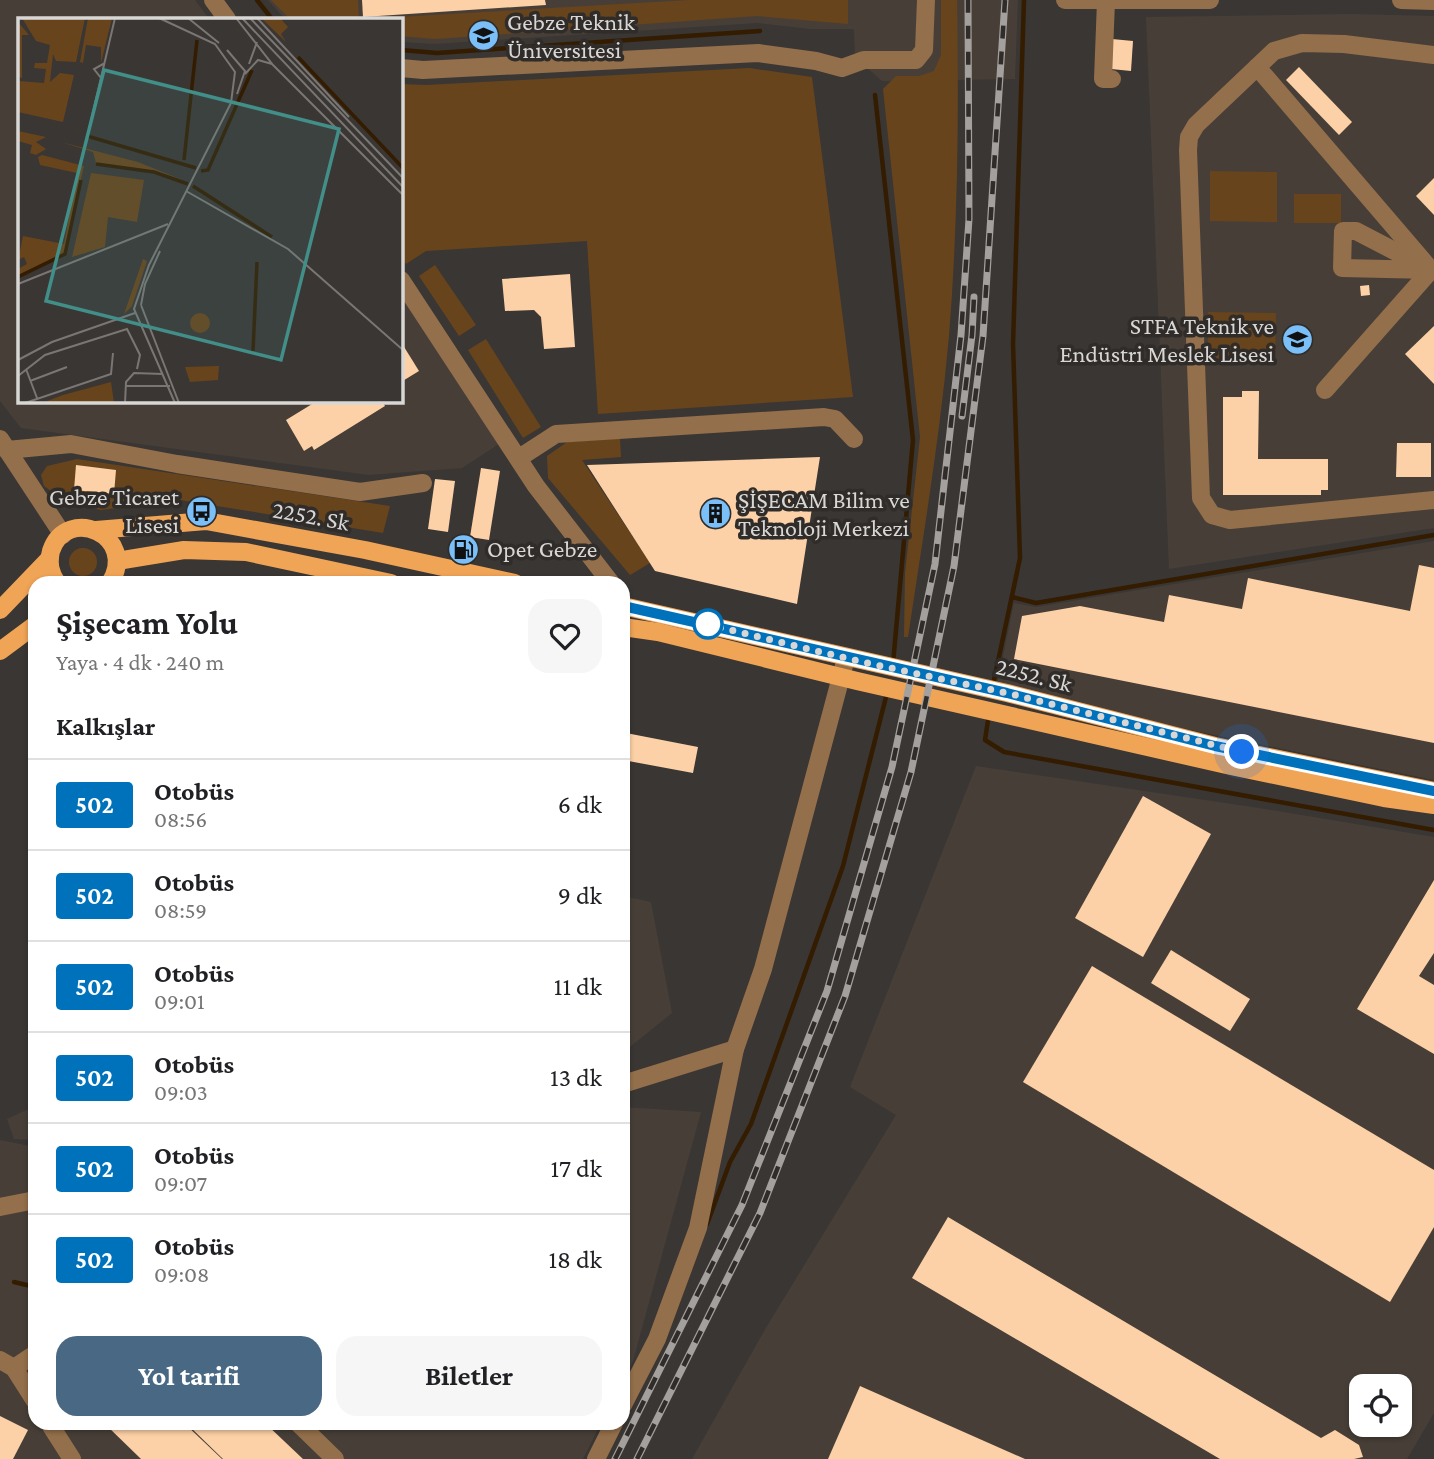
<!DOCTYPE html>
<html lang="tr">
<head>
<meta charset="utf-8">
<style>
	:root { --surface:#fff; --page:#f6f6f6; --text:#202124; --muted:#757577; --line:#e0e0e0; --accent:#486883 }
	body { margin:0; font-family:"Crimson Pro",serif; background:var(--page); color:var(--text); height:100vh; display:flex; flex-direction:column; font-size:26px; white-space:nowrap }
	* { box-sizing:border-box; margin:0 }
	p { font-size:23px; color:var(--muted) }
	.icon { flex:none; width:38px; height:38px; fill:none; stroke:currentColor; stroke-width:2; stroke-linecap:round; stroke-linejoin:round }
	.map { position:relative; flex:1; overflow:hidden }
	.side { position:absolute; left:28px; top:576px; width:602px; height:854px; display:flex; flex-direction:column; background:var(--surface); border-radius:21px; box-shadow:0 2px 5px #0004 }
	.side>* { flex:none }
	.badge { padding:0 14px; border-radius:5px; font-size:24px; line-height:46px }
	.controls { position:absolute; left:1349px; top:1374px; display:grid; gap:14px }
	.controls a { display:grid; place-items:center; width:63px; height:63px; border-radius:14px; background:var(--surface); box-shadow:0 2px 5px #0004; font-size:35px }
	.you { position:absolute; width:35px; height:35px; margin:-18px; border:5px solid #fff; border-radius:50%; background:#1a73e8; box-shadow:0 0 0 10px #1a73e833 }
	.map>.badge { position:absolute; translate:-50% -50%; box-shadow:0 0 0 4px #fff }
	h2 { padding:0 28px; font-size:26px; line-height:63px }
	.round { display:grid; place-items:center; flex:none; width:74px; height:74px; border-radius:21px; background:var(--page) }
	.overview { display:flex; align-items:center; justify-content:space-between; height:119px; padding:0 28px }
	h1 { font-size:33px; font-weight:700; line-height:52px }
	.action { display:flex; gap:14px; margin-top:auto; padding:14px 28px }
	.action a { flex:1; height:80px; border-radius:21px; background:var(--accent); color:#fff; font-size:28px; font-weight:700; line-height:80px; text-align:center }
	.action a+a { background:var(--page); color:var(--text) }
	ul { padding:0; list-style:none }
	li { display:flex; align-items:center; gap:21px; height:91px; padding:0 28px; border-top:2px solid var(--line) }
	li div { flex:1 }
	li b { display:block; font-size:26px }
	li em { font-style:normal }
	li .badge { min-width:77px; font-weight:700; text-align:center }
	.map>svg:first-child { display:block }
	.built { fill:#473f37; fill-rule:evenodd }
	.green { fill:#68441c }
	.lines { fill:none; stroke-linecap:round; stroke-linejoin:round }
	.stream { stroke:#341c01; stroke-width:4.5 }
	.building { fill:#fdd1a7 }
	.minor { stroke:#946f4b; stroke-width:18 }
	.major { stroke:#f0a456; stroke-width:18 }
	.rail-casing { stroke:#a3a09e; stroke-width:7 }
	.rail { stroke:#2f2c29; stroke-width:4.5; stroke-dasharray:13; stroke-linecap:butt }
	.line-casing { stroke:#fff; stroke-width:16 }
	.line { stroke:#0072bc; stroke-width:10 }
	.walk { stroke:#d9d7d5; stroke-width:7; stroke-dasharray:0 12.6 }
	.stop-dot { fill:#fff; stroke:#0072bc; stroke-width:3.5 }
	.labels { text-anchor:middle; stroke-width:7; stroke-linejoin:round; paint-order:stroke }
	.poi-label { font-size:24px; fill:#d9d7d5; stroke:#2f2c29; text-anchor:start }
	.street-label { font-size:24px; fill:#d9d7d5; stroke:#2f2c29 }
	.inset-river { fill:none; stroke:#341c01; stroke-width:3.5 }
	.inset-road { fill:none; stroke:#7a7674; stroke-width:2 }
	.view { fill:#428e88; fill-opacity:0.15; stroke:#428e88; stroke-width:3.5 }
	.inset-edge { fill:none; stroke:#d9d7d5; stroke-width:3.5 }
</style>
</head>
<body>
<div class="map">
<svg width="1434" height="1459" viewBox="0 0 1434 1459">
	<rect width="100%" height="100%" fill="#3a3633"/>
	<g class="built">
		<path d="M0,0H195L209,19H19V401H401V296L502,442L462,468L369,475L21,428L0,401Z"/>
		<path d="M268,0H1018L1015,79L882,81L855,57L854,29H810L757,23L435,44L401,42V19H285Z"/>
		<path d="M1352,14L1434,16V528L1169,569L1146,17Z"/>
		<path d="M1434,541V780L996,690L1014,603L1036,607Z"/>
		<path d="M976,766L1259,808L1434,837V1413L1407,1459H692L767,1326L896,1115L850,1087ZM1362,1386H1400V1424H1362Z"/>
		<path d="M623,896L651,902L672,1013L631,1046L623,1049Z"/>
		<path d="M35,1106V1140L14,1139L7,1119Z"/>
		<path d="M623,1107L701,1112L633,1361L623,1380Z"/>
		<path d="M0,1140L35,1147V1423H601L583,1459H0Z"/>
	</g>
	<g class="green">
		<path d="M271,0H358L359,19H290Z"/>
		<path d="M690,0H848V24L757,16L435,39L401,36V19H364Z"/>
		<path d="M941,0H957C959,112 958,224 949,336C940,437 923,537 908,637H904L905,573L920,437L883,89L896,76H919L934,71L941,55Z"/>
		<path d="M749,68L812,77L853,397L598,414L587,241L426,251L406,264L401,256V84L426,85Z"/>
		<path d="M1210,171L1277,172V222L1210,221Z"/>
		<rect x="1294" y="194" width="47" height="29"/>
		<path d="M435,265L476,325L459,336L419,276Z"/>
		<path d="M1208,312L1276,313L1275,363L1208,362Z"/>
		<path d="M486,339L541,427L523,438L468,350Z"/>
		<path d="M620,438L621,457L582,460L650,563L630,575L548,478L547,456L567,442Z"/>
		<path d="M77,459L390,506L383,533L180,500L101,510L66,502L44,486L41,475L47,466Z"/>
		<circle cx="83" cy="562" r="14"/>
	</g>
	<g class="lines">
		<g class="stream">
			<path d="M257,0L272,19"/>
			<path d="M401,50L437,53L760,31"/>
			<path d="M875,95L913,440L893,664"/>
			<path d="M1012,597L1036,603L1434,535"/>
			<path d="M993,685L1020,558L1013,344L1024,0"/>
			<path d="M989,714L985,740L1004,752L1434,830"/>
			<path d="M707,1224L730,1162L751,1124L843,866L887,693"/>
			<path d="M14,1282L35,1287"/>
		</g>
	</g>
	<g class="building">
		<path d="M362,0H545L546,5L363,17Z"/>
		<path d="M1112,39L1133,41L1131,71L1111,69Z"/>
		<path d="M1299,67L1352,122L1339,135L1286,80Z"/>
		<path d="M1434,178V215L1416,196Z"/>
		<path d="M570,274L575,347L544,349L541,317L534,310L505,311L502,279Z"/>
		<path d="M1369,285L1370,295L1361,296L1360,286Z"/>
		<path d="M1434,326V384L1405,354Z"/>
		<path d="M401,342L419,371L401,382Z"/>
		<path d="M1242,391H1259L1258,459H1328V490H1321V495H1223V397H1242Z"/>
		<path d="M317,401H382L385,406L314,450L312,446L304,451L286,420Z"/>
		<path d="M1397,443H1431V477H1396Z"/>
		<path d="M820,457L797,604L655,571L587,465Z"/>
		<path d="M76,465L116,470L114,494L74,490Z"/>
		<path d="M481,468L500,471L489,540L470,537Z"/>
		<path d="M435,479L455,481L448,532L428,529Z"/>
		<path d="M1419,565L1434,568V743L1014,659L1022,616L1080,606L1164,622L1169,595L1242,609L1248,578L1410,611Z"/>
		<path d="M623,723L628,724L626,733L698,747L693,773L623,760Z"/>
		<path d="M1143,796L1211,834L1143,957L1075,918Z"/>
		<path d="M1434,880V953L1419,976L1434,985V1054L1357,1009Z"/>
		<path d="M1171,950L1250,999L1230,1031L1151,983Z"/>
		<path d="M1092,966L1434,1170V1227L1390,1302L1023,1082Z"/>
		<path d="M948,1217L1321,1438L1335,1430L1359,1445L1363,1457L1354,1459H1220L912,1278Z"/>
		<path d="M860,1386L1025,1459H828Z"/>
		<path d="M0,1416L28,1430L13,1459H0Z"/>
		<path d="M104,1423H184L222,1459H141Z"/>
		<path d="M186,1423H265L303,1459H223Z"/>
	</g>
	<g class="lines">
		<g class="minor">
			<path d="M213,0L227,19"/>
			<path d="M1065,0H1210"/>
			<path d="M1401,0L1434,1"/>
			<path d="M1106,1L1103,79H1112"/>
			<path d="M1434,55L1344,44L1302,43L1274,51L1196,125L1189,137L1188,150L1201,498L1212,515L1230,520L1434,500"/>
			<path d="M1257,67L1431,270"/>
			<path d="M401,68L423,70L758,53L816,61L842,68L864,60H916L924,50L926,0"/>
			<path d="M1343,231H1356L1431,270L1342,268Z"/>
			<path d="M401,280L536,486L611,583"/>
			<path d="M1325,390L1431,270"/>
			<path d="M0,439L63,535"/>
			<path d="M7,450L71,444L177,464L360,492L423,483"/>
			<path d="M519,458L556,434L824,417L835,419L854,439"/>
			<path d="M623,1084L735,1049"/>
			<path d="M0,1207L35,1200"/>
			<path d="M0,1360L14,1368L35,1401"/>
			<path d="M14,1368L35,1354"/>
			<path d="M623,1405L657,1339L698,1228L735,1049L763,969L846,658"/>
			<path d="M49,1423L72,1459"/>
			<path d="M298,1423L335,1459"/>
			<path d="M596,1459L614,1423"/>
		</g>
		<g class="major">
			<path d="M96,530L206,521L365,550L515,583"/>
			<path d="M117,561L184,550L246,552L391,583"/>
			<path d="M57,583C50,573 48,562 51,551C67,504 139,536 110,583"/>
			<path d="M623,606L1007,693L1215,746L1434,791"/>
			<path d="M0,610L50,558"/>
			<path d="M623,627L658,632L857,681L1231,766L1384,798L1434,805"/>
			<path d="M0,651L35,625"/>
		</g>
		<defs>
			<g id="rail">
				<path d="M962,416L972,335L974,297"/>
				<path d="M615,1459L742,1205L827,991L892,767L935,564L961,335L969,219L968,0"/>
				<path d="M637,1459L760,1213L845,996L911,772L954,566L983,336L1005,0"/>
			</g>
		</defs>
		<use href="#rail" class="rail-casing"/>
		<use href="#rail" class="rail"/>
	</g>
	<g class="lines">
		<defs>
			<path id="line" d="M623,606L1007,693L1215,746L1434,791"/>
		</defs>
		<use href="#line" class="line-casing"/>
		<use href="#line" class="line"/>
		<path class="walk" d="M708,624L702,623L858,661L1007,693L1242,752"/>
	</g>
	<defs>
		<symbol id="university-disc" viewBox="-11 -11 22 22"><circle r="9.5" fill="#7abff8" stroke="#2f2c29"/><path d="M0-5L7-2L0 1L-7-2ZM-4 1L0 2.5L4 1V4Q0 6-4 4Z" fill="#111"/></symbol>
		<symbol id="school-disc" viewBox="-11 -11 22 22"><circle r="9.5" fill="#7abff8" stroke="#2f2c29"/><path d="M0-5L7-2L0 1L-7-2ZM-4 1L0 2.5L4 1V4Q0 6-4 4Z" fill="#111"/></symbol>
		<symbol id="bus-disc" viewBox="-11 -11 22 22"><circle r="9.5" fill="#7abff8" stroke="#2f2c29"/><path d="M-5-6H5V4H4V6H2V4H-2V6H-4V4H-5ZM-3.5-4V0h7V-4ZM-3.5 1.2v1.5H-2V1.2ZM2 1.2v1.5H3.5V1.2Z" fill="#111"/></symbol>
		<symbol id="building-disc" viewBox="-11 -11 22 22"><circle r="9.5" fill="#7abff8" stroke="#2f2c29"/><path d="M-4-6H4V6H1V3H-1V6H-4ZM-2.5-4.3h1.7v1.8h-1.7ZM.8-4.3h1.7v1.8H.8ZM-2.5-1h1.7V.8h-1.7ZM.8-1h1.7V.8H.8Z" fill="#111"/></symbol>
		<symbol id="fuel-disc" viewBox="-11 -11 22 22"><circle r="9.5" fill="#7abff8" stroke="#2f2c29"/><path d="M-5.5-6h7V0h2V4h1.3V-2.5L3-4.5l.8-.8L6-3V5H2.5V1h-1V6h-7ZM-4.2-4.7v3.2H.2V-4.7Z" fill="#111"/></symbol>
	</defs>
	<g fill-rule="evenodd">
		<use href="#university-disc" x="466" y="18" width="35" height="35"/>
		<use href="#school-disc" x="1280" y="322" width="35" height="35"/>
		<use href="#bus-disc" x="184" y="494" width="35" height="35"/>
		<use href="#building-disc" x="698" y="496" width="35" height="35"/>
		<use href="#fuel-disc" x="446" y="532" width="35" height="35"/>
	</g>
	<circle class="stop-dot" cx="708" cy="624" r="14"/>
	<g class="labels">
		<g class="poi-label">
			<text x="507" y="30">Gebze Teknik<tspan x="507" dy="28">Üniversitesi</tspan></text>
			<text x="1274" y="334" text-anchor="end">STFA Teknik ve<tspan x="1274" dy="28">Endüstri Meslek Lisesi</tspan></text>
			<text x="179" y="505" text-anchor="end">Gebze Ticaret<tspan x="179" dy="28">Lisesi</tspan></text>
			<text x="738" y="508">ŞİŞECAM Bilim ve<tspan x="738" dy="28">Teknoloji Merkezi</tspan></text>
			<text x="487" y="557">Opet Gebze</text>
		</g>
		<g class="street-label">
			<text transform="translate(311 516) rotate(10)" y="8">2252. Sk</text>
			<text transform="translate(1034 675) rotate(14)" y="8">2252. Sk</text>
		</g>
	</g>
	<g transform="translate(18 18)">
		<rect width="385" height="385" fill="#3a3633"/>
		<path d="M4,0H67L58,44L38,43L35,36L32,64L42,55L56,57L45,104L0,94L1,63L26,65L28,51L16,50L17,45H29L32,27L18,23ZM70,0H94L83,45V29L68,27L65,45L62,44ZM243,0L263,1L270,9L263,16L268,24ZM0,4L11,17H4V60L0,59ZM0,113L28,119L18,124L28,131L18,137L12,135L14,127L0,123ZM43,124L120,144L167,163L135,153L78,145L75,134ZM24,137L66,148L46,235L0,257V251L9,246L6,239L0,242L5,218L46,226L59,155L22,147L20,139ZM73,155L126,162L119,204L90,199L87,229L54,239ZM125,241L129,243L114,288L106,296ZM172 305a10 10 0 1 1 20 0a10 10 0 1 1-20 0ZM201,348L200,362L172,364L167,349ZM93,364L96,385H24L45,377Z" fill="#68441c"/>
		<path class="inset-river" d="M280,39L385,150M69,118L178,150M166,142L179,22M78,146L136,154L170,166M183,153L190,152L234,52M175,168L254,219M0,259L47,236L63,162M235,333L239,244"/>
		<path class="inset-road" d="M141,0L197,26L217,54L213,85L131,247L116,291L157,385M170,0L201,25M218,0L255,47L385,177M224,0L385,169M232,0L385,160M239,0L331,99M209,32L227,53L219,76M231,46L239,24M227,56L240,42L254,46M83,60L76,51L87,45M71,111L97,0M168,173L270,231L385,332M0,266L150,206M123,287L127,266L142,233M123,287L161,385M0,342L34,324L117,295M8,351L19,380M0,358L27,337L109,311L122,337L119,351M12,363L49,349M107,368H152M7,385L93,356L95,335M107,385L108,364L116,355L145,356"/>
		<path class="view" d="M86,52L321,111L263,342L28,283Z"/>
		<rect width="385" height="385" class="inset-edge"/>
	</g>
</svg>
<div class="controls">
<a><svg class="icon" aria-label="locate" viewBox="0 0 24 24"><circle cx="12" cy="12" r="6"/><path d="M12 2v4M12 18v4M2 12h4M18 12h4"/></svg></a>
</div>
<div class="you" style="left:1242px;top:752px"></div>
<section class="side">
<div class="overview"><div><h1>Şişecam Yolu</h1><p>Yaya · 4 dk · 240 m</p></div><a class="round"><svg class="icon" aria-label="heart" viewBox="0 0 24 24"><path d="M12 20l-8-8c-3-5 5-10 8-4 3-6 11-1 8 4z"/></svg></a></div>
<h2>Kalkışlar</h2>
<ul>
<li><span class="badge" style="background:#0072bc;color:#fff">502</span><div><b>Otobüs</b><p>08:56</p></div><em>6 dk</em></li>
<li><span class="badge" style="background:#0072bc;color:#fff">502</span><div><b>Otobüs</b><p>08:59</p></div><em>9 dk</em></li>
<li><span class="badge" style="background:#0072bc;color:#fff">502</span><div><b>Otobüs</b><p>09:01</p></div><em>11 dk</em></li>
<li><span class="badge" style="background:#0072bc;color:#fff">502</span><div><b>Otobüs</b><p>09:03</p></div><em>13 dk</em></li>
<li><span class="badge" style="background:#0072bc;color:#fff">502</span><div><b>Otobüs</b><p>09:07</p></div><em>17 dk</em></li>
<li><span class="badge" style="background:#0072bc;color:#fff">502</span><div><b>Otobüs</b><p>09:08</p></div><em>18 dk</em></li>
</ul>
<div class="action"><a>Yol tarifi</a><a>Biletler</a></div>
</section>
</div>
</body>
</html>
